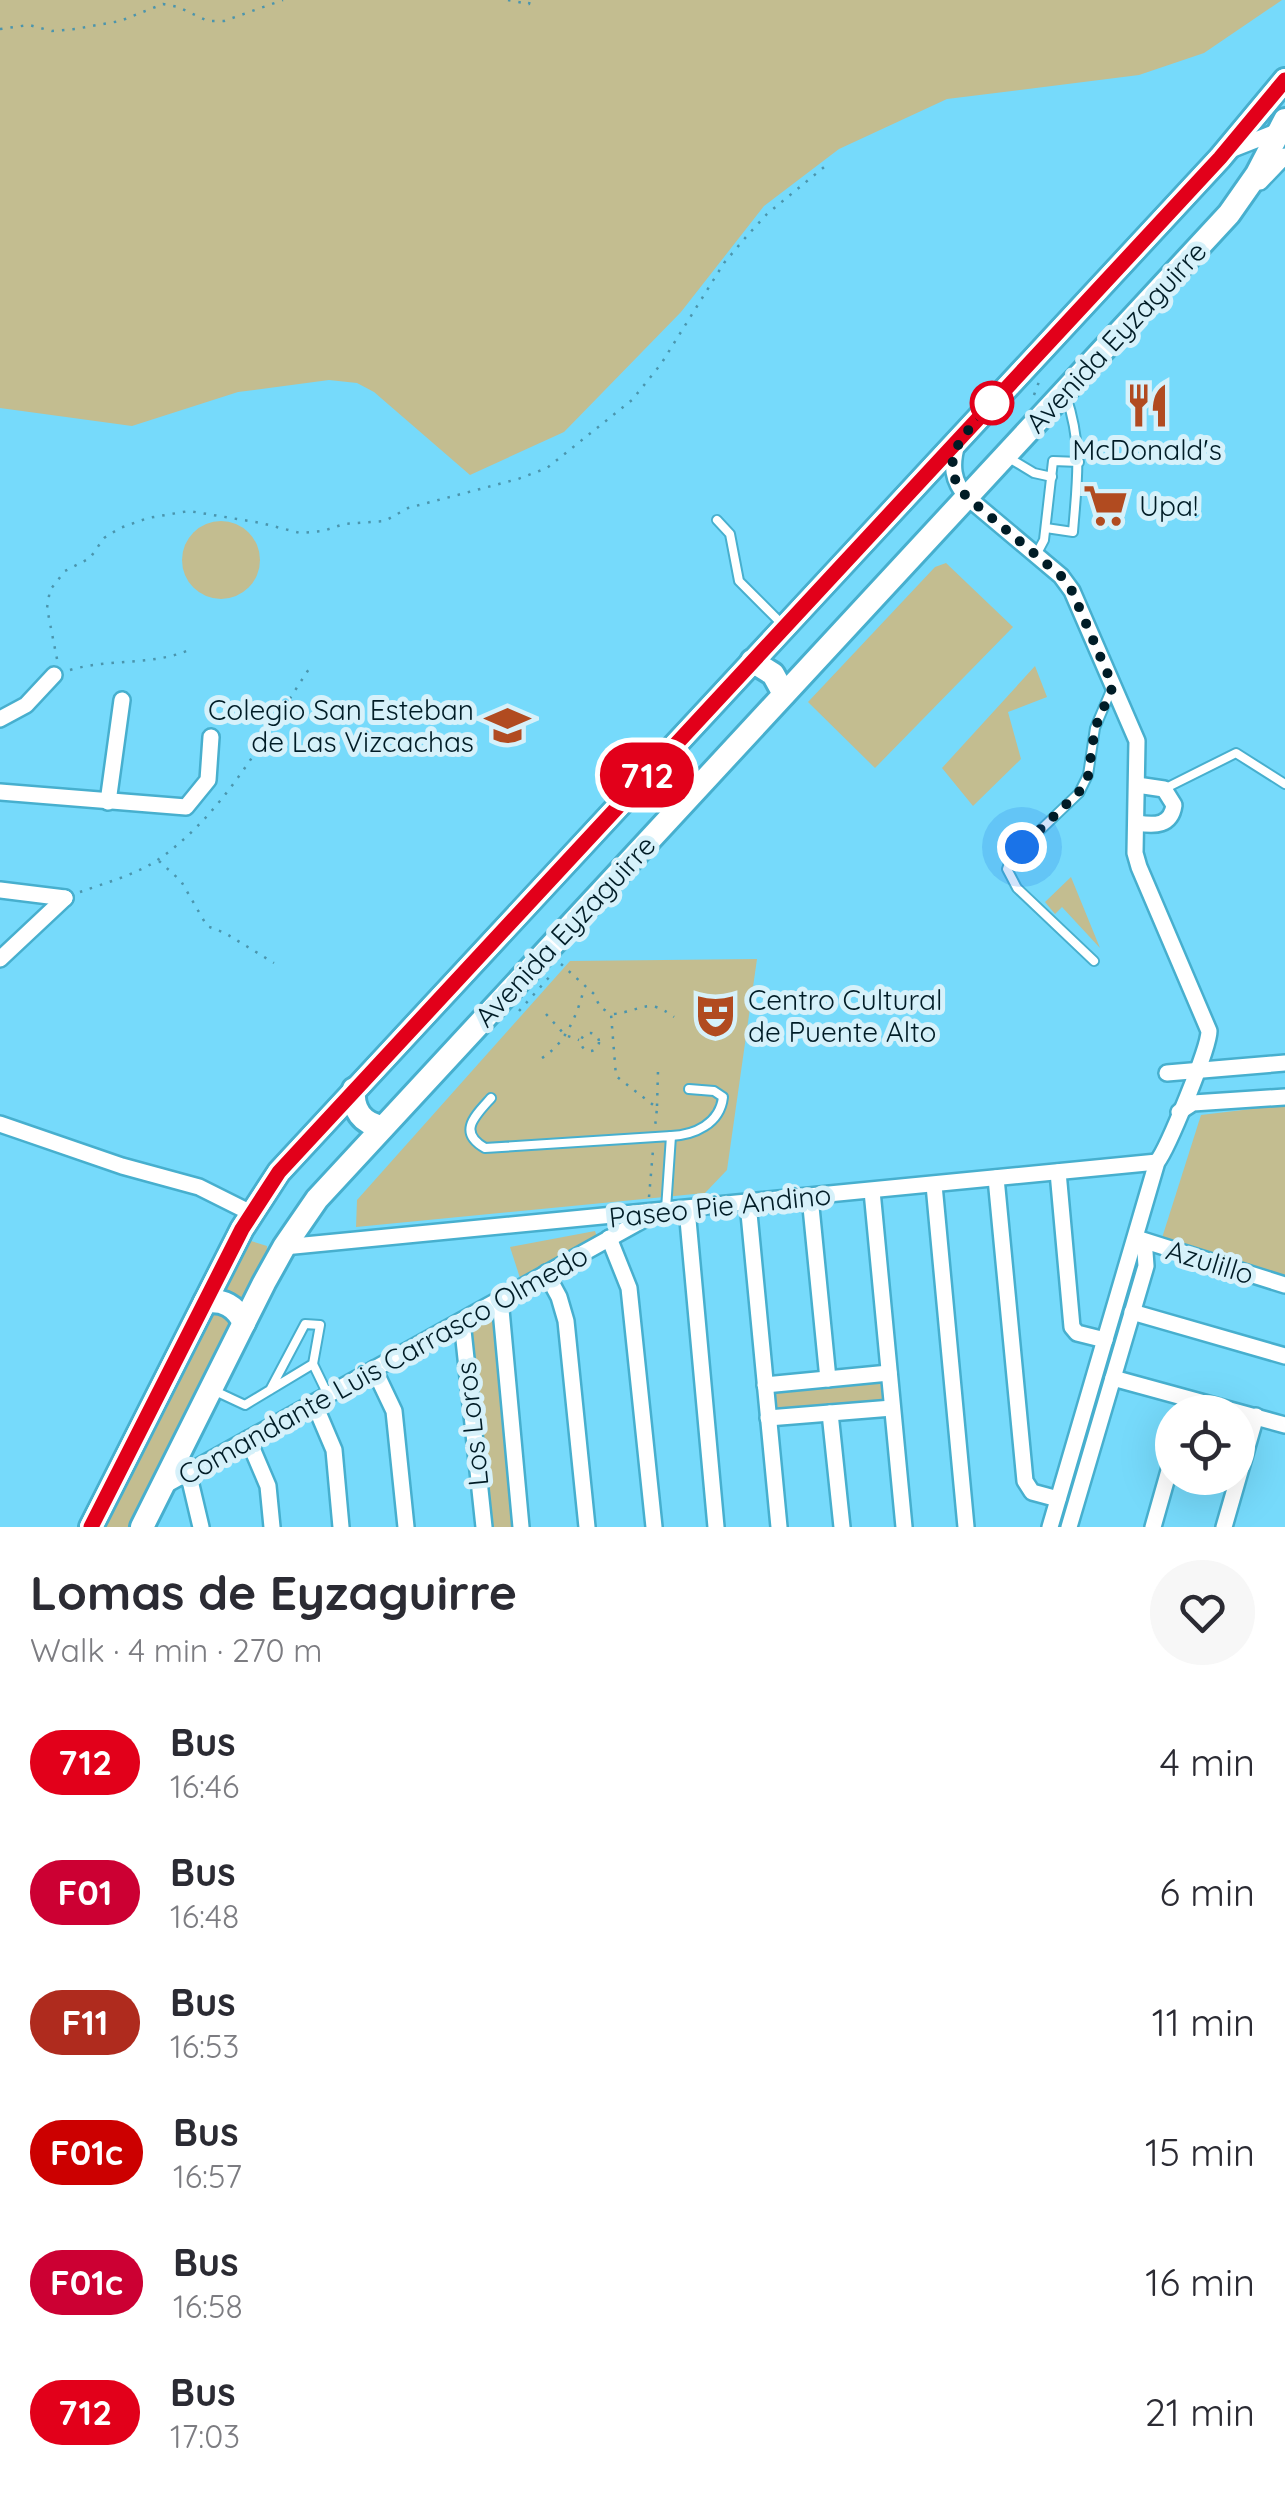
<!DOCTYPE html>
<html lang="en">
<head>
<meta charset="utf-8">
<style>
	:root { --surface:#fff; --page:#f7f7f7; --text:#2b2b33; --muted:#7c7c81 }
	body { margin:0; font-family:Quicksand,sans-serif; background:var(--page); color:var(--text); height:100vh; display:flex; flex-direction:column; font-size:38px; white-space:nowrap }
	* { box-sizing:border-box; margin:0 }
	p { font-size:32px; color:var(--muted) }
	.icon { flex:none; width:55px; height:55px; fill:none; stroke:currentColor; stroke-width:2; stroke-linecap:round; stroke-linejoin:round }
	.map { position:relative; height:1527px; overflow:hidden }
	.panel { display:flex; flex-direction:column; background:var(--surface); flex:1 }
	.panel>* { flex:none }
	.badge { padding:0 20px; border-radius:32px; font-size:35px; line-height:65px }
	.controls { position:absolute; left:1155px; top:1395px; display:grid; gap:20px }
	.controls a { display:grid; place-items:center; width:100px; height:100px; border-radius:50%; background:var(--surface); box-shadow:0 10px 40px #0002; font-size:50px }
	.you { position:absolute; width:50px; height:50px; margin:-25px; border:8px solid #fff; border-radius:50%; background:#1a73e8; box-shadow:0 0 0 15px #1a73e833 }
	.map>.badge { position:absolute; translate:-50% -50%; box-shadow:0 0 0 5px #fff }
	.round { display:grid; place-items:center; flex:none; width:105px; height:105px; border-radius:52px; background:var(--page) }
	.overview { display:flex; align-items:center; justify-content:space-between; height:170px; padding:0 30px }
	h1 { font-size:48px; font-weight:800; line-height:75px }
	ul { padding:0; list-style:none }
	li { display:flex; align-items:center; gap:30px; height:130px; padding:0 30px }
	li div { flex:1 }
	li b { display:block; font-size:38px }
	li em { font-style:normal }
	li .badge { min-width:110px; font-weight:700; text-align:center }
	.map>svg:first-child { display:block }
	.green { fill:#c3bd90 }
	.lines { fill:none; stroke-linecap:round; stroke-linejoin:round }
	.lane-casing { stroke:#47afce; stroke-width:12 }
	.street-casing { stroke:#47afce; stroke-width:20 }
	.primary-casing { stroke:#47afce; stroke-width:28 }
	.path { stroke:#4b95ad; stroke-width:2.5; stroke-dasharray:2.5 8; stroke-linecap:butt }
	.lane { stroke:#fff; stroke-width:8 }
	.street { stroke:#fff; stroke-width:15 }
	.primary { stroke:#fff; stroke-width:22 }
	.line-casing { stroke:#fff; stroke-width:22 }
	.line { stroke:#e2001a; stroke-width:15 }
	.walk { stroke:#001c26; stroke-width:10; stroke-dasharray:0 18 }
	.stop-dot { fill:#fff; stroke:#e2001a; stroke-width:5 }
	.labels { text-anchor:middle; stroke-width:10; stroke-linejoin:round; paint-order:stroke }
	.street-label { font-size:28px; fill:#001c26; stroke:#d6f1fa }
	.poi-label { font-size:28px; fill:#001c26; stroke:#d6f1fa; text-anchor:start }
</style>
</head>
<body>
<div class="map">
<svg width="1285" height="1527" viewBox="0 0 1285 1527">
	<rect width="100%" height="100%" fill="#76dafb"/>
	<g class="green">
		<path d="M0,0H1282L1204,53L1139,75L947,99L839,149L764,206L681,312L564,432L470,475L374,392L357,383L329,380L238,392L132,426L0,408Z"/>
		<circle cx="221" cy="560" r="39"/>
		<path d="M946,563L1013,627L875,768L808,702L935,567Z"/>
		<path d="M1035,666L1047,697L1008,712L1021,759L973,806L942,768Z"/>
		<path d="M1071,877L1100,948L1062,907L1055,914L1045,902Z"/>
		<path d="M757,959L727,1170L705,1193L356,1227L357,1200L570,961Z"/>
		<path d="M1285,1105V1279L1161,1241L1201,1115Z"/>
		<path d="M595,1231L597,1237L520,1278L510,1247Z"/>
		<path d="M251,1241L267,1246L266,1263L133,1527H103Z"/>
		<path d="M494,1317L516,1527H493L472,1330Z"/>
		<path d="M886,1378L888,1404L771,1414L769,1389Z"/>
	</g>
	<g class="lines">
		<defs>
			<g id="lane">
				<path d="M1009,458L1034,473L1052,477"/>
				<path d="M717,520L730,534L739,581L784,626"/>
				<path d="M1046,528L1073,532C1077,480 1083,446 1066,396"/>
				<path d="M1036,555L1044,540L1053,461L1079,462"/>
				<path d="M1164,789L1236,753L1285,784"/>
				<path d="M1094,961L1017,888L1007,869L1011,858L1079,793L1088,775L1095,728L1112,688"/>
				<path d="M491,1098C475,1116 457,1132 485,1148L671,1136L666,1209"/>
				<path d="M671,1136C694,1135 720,1124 723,1097L714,1091L689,1089"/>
				<path d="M313,1364L328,1395"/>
				<path d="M215,1391L245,1405L313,1364L320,1325L305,1324L270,1390"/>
			</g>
			<g id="street">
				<path d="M1233,149L1281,130"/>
				<path d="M1260,182L1285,156"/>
				<path d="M957,444C951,465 952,481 967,497L1061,576L1072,591L1137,741L1135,853L1139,867L1209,1031C1209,1048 1168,1148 1157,1162L1050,1527"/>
				<path d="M0,719L26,705L54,675"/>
				<path d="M1137,785L1164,789L1174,805C1171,826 1155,826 1137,823"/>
				<path d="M0,792L186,807L208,780L211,737"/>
				<path d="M108,802L122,700"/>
				<path d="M0,890L65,898"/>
				<path d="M0,959L65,898"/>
				<path d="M1167,1073L1285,1063"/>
				<path d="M1179,1112L1193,1103L1285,1097"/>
				<path d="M0,1124L122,1166L199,1187L251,1213"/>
				<path d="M1058,1172L1072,1327L1077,1333L1105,1340"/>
				<path d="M996,1178L1025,1481L1032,1492L1058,1499"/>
				<path d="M934,1185L966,1527"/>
				<path d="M872,1191L904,1527"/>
				<path d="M810,1197L828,1379"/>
				<path d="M748,1203L779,1527"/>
				<path d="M687,1209L716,1527"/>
				<path d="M609,1238L629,1288L654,1527"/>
				<path d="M1136,1238L1285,1285"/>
				<path d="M284,1247L1157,1162"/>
				<path d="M546,1273L559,1297L566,1321L587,1527"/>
				<path d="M500,1299L521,1527"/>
				<path d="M1132,1312L1285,1356"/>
				<path d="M462,1321L484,1527"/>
				<path d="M374,1369L394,1411L406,1527"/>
				<path d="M1113,1378L1285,1425"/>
				<path d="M765,1385L889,1373"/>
				<path d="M314,1403L334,1450L341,1527"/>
				<path d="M830,1413L842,1527"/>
				<path d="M768,1418L892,1408"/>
				<path d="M248,1439L268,1486L272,1527"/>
				<path d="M187,1468L201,1527"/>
				<path d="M162,1487L648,1217"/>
				<path d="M1069,1527L1146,1266L1145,1252L1136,1238"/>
				<path d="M1153,1527L1172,1460"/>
				<path d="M1224,1527L1256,1416"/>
			</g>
			<g id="primary">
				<path d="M752,661L773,674L784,694"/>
				<path d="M354,1089C352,1110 362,1124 383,1127"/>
				<path d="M205,1302C223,1299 236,1306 244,1323"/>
				<path d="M91,1527L242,1229L279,1172L1220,158L1285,80"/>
				<path d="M142,1527L264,1283L284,1247L317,1199L1229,214L1257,174L1285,120"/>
			</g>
		</defs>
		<use href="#lane" class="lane-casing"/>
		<use href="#street" class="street-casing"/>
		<use href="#primary" class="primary-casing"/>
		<g class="path">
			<path d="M508,0L529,4L530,0"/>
			<path d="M0,29L29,25L52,31L75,29L120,21L163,4L178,7L208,21H224L283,0"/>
			<path d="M1034,395L1040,379"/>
			<path d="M57,659L47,608L50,590L65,571L90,558L104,538L120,528L148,518L189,511L261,523L300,533L323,531L344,524L385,521L408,508L518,479L547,468L632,400L661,364L724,263L746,237L767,214L829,163"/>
			<path d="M70,670C111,658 152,666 189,650"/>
			<path d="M159,861L181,881L207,926L225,933L274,963"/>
			<path d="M80,892C105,883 138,874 159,859C226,812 265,735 309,669"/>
			<path d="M561,964L594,994L600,1007L611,1014L616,1076L657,1108L655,1127"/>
			<path d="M519,1011L552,974"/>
			<path d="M546,1014L565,1035L579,1040"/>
			<path d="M614,1014C645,1010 647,997 674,1017"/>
			<circle cx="590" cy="1042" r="9"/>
			<path d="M542,1058C566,1043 577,1015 584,989"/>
			<path d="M657,1106L658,1071"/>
			<path d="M649,1197L653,1150"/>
		</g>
		<use href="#lane" class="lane"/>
		<use href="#street" class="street"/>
		<use href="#primary" class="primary"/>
	</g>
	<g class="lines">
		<defs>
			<path id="line" d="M91,1527L242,1229L279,1172L1220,158L1285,80"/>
		</defs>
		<use href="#line" class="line-casing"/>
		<use href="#line" class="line"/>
		<path class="walk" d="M992,403C968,431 932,460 967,497L1061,576L1072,591L1113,686L1095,728L1088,776L1079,792L1022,847"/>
	</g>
	<defs>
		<symbol id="restaurant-bare" viewBox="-9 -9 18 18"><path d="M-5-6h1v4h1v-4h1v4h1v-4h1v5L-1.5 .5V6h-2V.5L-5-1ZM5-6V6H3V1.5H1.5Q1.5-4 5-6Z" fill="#b14b20" stroke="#d6f1fa" stroke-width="2.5" paint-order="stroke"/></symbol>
		<symbol id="supermarket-bare" viewBox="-9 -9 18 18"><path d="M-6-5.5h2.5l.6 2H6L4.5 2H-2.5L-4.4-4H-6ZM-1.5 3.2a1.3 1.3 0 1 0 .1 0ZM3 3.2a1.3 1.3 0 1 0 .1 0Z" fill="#b14b20" stroke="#d6f1fa" stroke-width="2.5" paint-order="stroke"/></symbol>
		<symbol id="school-bare" viewBox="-9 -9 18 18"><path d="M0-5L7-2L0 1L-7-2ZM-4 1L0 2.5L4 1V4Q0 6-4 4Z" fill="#b14b20" stroke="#d6f1fa" stroke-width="2.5" paint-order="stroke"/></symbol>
		<symbol id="theatre-bare" viewBox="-9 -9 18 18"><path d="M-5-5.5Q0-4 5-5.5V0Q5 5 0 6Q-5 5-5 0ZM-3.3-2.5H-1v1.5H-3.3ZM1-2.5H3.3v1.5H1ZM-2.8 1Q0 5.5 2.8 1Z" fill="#b14b20" stroke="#d6f1fa" stroke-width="2.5" paint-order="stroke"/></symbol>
	</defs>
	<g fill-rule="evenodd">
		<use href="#restaurant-bare" x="1116" y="374" width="63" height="63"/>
		<use href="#supermarket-bare" x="1074" y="474" width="63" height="63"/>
		<use href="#school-bare" x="476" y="694" width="63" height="63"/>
		<use href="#theatre-bare" x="684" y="984" width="63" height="63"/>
	</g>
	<circle class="stop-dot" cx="992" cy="403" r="20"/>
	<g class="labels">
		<g class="street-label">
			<text transform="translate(1116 337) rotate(-47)" y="10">Avenida Eyzaguirre</text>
			<text transform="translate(565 931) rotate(-47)" y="10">Avenida Eyzaguirre</text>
			<text transform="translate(720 1206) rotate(-6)" y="10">Paseo Pie Andino</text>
			<text transform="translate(1210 1262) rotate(17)" y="10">Azulillo</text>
			<text transform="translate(383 1365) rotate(-29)" y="10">Comandante Luis Carrasco Olmedo</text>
			<text transform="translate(472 1424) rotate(-96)" y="10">Los Loros</text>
		</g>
		<g class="poi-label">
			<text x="1147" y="460" text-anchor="middle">McDonald's</text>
			<text x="1139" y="516">Upa!</text>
			<text x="474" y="720" text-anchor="end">Colegio San Esteban<tspan x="474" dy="32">de Las Vizcachas</tspan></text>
			<text x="748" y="1010">Centro Cultural<tspan x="748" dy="32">de Puente Alto</tspan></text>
		</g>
	</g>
</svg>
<div class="controls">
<a><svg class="icon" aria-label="locate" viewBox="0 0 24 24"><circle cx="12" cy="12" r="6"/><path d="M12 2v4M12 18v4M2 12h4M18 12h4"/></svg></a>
</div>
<div class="you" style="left:1022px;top:847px"></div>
<b class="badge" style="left:647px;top:775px;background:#e2001a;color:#fff">712</b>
</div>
<section class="panel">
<div class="overview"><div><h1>Lomas de Eyzaguirre</h1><p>Walk · 4 min · 270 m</p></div><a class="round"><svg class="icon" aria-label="heart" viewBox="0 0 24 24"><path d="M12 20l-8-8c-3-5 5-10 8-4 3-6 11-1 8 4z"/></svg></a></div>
<ul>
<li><span class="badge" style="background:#e2001a;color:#fff">712</span><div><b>Bus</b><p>16:46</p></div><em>4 min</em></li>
<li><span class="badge" style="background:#c03;color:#fff">F01</span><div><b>Bus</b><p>16:48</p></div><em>6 min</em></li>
<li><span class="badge" style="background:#af2b1e;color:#fff">F11</span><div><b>Bus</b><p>16:53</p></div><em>11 min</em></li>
<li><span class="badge" style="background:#c00;color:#fff">F01c</span><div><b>Bus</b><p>16:57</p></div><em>15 min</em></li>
<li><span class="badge" style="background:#c03;color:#fff">F01c</span><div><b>Bus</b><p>16:58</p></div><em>16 min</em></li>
<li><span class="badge" style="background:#e2001a;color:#fff">712</span><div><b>Bus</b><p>17:03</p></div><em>21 min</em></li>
</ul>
</section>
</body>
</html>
